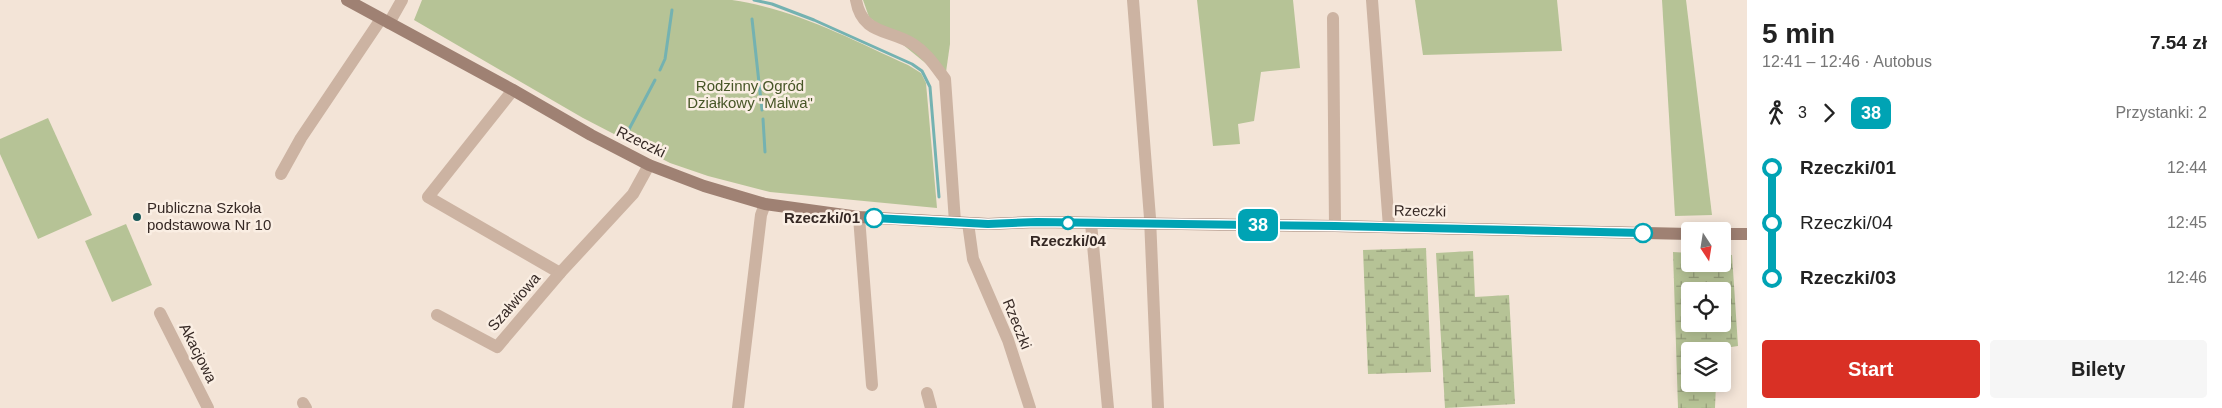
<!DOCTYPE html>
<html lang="pl">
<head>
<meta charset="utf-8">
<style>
	:root { --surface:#fff; --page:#f6f6f6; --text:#222; --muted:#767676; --accent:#d93025 }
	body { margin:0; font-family:Helvetica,sans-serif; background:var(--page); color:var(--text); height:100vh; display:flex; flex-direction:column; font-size:19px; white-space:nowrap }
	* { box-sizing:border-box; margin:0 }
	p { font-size:16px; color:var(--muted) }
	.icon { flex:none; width:28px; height:28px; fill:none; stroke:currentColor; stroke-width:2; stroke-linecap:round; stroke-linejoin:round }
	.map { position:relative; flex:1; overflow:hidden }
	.details { display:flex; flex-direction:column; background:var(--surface); width:475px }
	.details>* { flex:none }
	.badge { padding:0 10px; border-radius:8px; font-size:18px; line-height:32px }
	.needle { width:32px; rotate:168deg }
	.buttons { position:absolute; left:1681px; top:222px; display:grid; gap:10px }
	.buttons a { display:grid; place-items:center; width:50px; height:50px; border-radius:5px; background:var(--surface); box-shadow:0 2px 12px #0003; font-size:25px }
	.map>.badge { position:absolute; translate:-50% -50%; box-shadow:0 0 0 2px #fff }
	.legs { display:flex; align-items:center; gap:8px; height:55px; padding:0 15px; font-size:16px }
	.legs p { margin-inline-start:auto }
	.head { display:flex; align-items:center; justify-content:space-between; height:85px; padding:0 15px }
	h1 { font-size:28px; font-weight:600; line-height:38px }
	.primary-button { display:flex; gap:10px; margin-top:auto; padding:10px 15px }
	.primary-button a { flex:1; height:58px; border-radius:5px; background:var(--accent); color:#fff; font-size:20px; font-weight:600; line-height:58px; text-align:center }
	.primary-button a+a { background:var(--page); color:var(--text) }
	ul { padding:0 15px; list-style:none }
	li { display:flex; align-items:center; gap:18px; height:55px; font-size:19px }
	li i { display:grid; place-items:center; width:8px; height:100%; margin:0 6px; background:currentColor }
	li i::after { content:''; width:12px; height:12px; margin:-6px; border:4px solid; border-radius:50%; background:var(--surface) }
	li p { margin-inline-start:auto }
	li:first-child i { background:linear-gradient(#0000 50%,currentColor 0) }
	li:last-child i { background:linear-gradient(currentColor 50%,#0000 0) }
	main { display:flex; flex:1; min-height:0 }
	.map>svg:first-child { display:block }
	.green { fill:#b6c396 }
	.wetland { fill:url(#wetland-marsh); fill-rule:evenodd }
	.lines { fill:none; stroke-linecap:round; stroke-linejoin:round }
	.stream { stroke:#74b2b1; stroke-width:3 }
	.minor { stroke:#ccb3a2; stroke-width:12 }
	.secondary { stroke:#9f8173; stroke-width:12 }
	.line-1-casing { stroke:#fff; stroke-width:11 }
	.line-1 { stroke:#00a3b4; stroke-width:8 }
	.poi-dot { fill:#185a5a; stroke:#faeee3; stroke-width:2 }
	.stop-1-dot { fill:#fff; stroke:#00a3b4; stroke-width:2.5 }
	.labels { text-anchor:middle; stroke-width:5; stroke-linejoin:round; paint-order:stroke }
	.park-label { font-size:15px; fill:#475627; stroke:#faeee3 }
	.street-label { font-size:15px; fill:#362925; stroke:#faeee3 }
	.poi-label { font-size:15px; fill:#362925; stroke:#faeee3; text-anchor:start }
	.stop-label { font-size:15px; font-weight:bold; fill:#362925; stroke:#faeee3; text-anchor:end }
</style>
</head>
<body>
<main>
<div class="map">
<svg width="1747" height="408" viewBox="0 0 1747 408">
	<defs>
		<pattern id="wetland-marsh" width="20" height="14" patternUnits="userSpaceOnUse" patternTransform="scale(1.25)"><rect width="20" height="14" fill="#b6c396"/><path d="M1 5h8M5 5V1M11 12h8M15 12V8" fill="none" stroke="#959e7a"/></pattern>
	</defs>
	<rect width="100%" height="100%" fill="#f3e4d7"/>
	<g class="green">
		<path d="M422,0H732C795,9 851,39 908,65L921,73L926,83L937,208L770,192L708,176L670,163L583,118L414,20Z"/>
		<path d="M863,0H950V44L945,79L869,17Z"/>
		<path d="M1197,0H1293L1300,68L1261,72L1254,121L1238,124L1240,144L1213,146Z"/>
		<path d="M1415,0H1557L1562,51L1423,55Z"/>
		<path d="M1662,0H1686L1712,215L1675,216Z"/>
		<path d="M48,118L92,215L38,239L0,154V139Z"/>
		<path d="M126,224L152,285L112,302L85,241Z"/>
	</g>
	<g class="wetland">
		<path d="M1426,248L1431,372L1368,374L1363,250Z"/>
		<path d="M1473,251L1475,297L1509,295L1515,404L1445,408L1436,253Z"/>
		<path d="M1673,252L1690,253V264H1722L1723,254L1732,255L1738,346L1718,349L1717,351H1690V384H1716L1715,408H1678ZM1722,291V324H1690V291Z"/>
	</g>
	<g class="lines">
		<g class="stream">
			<path d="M754,0L772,4L814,20L912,64L922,71L930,87L939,197"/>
			<path d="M752,19L762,110"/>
			<path d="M660,70L665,59L672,10"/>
			<path d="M763,119L765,152"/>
			<path d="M626,135L655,80"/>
		</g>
		<g class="minor">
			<path d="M856,0C862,35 889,29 913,44C927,53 935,66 945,79L955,222"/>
			<path d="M1133,0L1150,218L1158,408"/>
			<path d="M1372,0L1389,227"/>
			<path d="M1333,18L1335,226"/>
			<path d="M389,23L402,0"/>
			<path d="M513,90L428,197L560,273"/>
			<path d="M281,174L301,138L381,19"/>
			<path d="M859,217L872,385"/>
			<path d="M968,223L973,259L1008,340L1030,408"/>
			<path d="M1091,223L1108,408"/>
			<path d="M160,313L208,408"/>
			<path d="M437,315L497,347L560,273L633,194L649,165"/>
			<path d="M927,393L931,408"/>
			<path d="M303,403L306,408"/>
			<path d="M738,408L761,215L765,204"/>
		</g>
		<g class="secondary">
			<path d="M347,0L513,90L591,135L649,165L704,186L765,204L859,217L988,224L1037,222L1335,226L1690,234"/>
			<path d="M1722,234H1747"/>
		</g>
	</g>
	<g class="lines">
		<defs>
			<path id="line-1" d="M874,218L988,224L1037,222L1335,226L1643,233"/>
		</defs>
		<use href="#line-1" class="line-1-casing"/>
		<use href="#line-1" class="line-1"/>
	</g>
	<circle class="poi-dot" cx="137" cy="217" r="5"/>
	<g class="stop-1-dot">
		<circle cx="874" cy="218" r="9"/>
		<circle cx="1068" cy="223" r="6"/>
		<circle cx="1643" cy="233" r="9"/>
	</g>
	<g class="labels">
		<g class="park-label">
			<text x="750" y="91">Rodzinny Ogród<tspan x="750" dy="17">Działkowy "Malwa"</tspan></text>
		</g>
		<g class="street-label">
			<text transform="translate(641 142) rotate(26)" y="5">Rzeczki</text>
			<text transform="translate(1420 211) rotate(1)" y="5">Rzeczki</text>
			<text transform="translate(514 302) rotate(-49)" y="5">Szałwiowa</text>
			<text transform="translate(1017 324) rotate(68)" y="5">Rzeczki</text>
			<text transform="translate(198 353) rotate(63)" y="5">Akacjowa</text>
		</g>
		<g class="poi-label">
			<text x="147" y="213">Publiczna Szkoła<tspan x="147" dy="17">podstawowa Nr 10</tspan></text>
		</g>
		<g class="stop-label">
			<text x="860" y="223">Rzeczki/01</text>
			<text x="1068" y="246" text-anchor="middle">Rzeczki/04</text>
		</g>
	</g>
</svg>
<div class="buttons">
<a><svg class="needle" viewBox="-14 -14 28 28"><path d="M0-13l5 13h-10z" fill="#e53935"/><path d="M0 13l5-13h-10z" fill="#767676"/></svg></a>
<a><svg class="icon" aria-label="locate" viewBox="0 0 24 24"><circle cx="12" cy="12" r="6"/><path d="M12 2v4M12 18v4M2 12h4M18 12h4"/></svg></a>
<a><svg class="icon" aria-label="layers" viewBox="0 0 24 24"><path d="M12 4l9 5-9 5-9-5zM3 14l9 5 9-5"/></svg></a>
</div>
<b class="badge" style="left:1258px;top:225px;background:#00a3b4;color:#fff">38</b>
</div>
<section class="details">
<div class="head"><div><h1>5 min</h1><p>12:41 – 12:46 · Autobus</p></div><b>7.54 zł</b></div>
<div class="legs"><svg class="icon" aria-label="walk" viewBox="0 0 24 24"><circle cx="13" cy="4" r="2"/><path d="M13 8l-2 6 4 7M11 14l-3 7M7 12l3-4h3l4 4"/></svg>3<svg class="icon" aria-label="forward" viewBox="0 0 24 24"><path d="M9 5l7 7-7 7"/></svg><b class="badge" style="background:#00a3b4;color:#fff">38</b><p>Przystanki: 2</p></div>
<ul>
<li><i style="color:#00a3b4"></i><b>Rzeczki/01</b><p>12:44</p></li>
<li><i style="color:#00a3b4"></i><span>Rzeczki/04</span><p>12:45</p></li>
<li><i style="color:#00a3b4"></i><b>Rzeczki/03</b><p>12:46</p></li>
</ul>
<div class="primary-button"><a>Start</a><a>Bilety</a></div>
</section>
</main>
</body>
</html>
